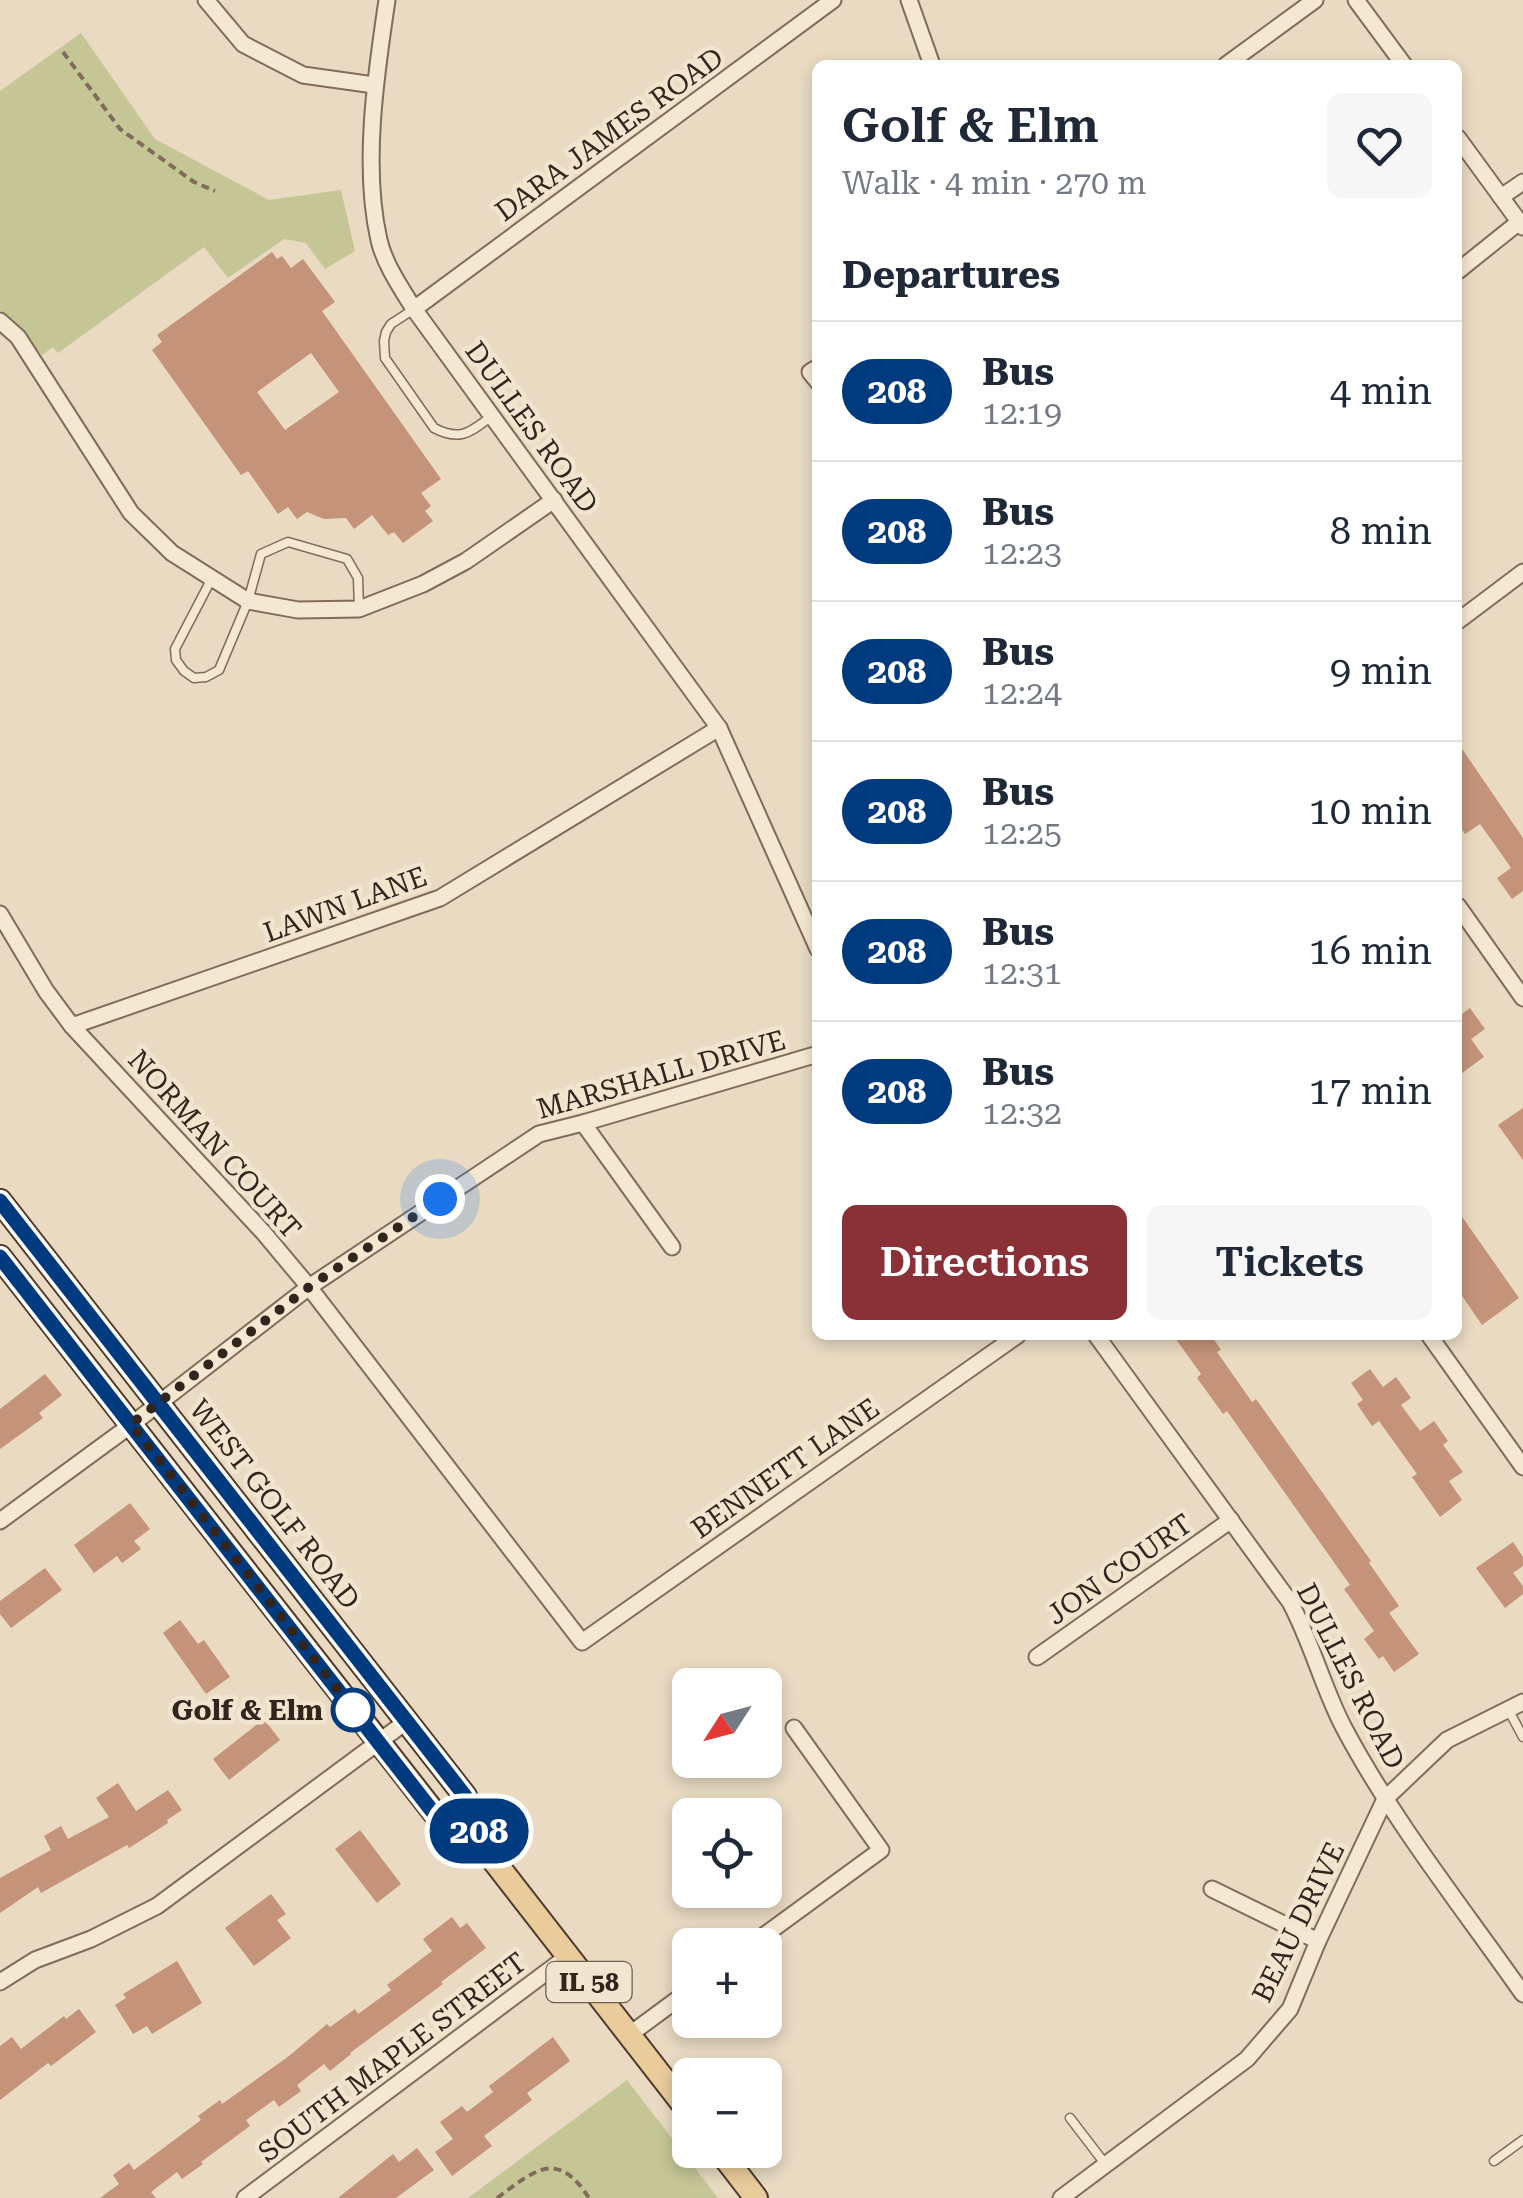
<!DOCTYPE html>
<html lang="en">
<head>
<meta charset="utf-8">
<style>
	:root { --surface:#fff; --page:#f6f6f7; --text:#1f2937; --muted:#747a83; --line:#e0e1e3; --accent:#8a3037 }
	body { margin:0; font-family:"Roboto Serif",serif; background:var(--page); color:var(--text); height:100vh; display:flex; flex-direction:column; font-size:38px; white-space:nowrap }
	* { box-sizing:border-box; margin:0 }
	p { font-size:32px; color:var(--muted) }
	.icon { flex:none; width:55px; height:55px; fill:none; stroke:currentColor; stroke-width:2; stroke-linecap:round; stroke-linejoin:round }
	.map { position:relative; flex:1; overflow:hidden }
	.details { position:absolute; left:812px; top:60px; width:650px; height:1280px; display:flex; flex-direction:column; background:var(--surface); border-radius:15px; box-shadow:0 5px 15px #0003 }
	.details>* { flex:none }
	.badge { padding:0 20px; border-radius:32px; font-size:35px; line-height:65px }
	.needle { width:65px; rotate:234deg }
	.buttons { position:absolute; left:672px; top:1668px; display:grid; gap:20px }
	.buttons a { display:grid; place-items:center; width:110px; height:110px; border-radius:15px; background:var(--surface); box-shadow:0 5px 15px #0003; font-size:50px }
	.you { position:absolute; width:50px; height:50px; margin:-25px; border:8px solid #fff; border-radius:50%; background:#1a73e8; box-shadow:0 0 0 15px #1a73e833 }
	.map>.badge { position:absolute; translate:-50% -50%; box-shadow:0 0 0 5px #fff }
	h2 { padding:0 30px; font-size:38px; line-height:90px }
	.round { display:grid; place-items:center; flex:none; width:105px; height:105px; border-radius:15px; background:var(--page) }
	.overview { display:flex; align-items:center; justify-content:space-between; height:170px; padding:0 30px }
	h1 { font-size:48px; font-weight:600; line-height:75px }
	.cta { display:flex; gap:20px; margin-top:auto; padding:20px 30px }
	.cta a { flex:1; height:115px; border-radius:15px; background:var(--accent); color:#fff; font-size:40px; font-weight:600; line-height:115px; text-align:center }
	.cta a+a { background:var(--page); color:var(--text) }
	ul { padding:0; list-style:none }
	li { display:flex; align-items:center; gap:30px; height:140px; padding:0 30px; border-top:2px solid var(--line) }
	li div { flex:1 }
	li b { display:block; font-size:38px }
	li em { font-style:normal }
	li .badge { min-width:110px; font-weight:700; text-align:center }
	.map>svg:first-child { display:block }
	.green { fill:#c4c696 }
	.building { fill:#c4937a; fill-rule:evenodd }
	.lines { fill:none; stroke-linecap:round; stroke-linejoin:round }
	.service-casing { stroke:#816c5a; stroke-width:11 }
	.minor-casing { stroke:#816c5a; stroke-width:19 }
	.primary-casing { stroke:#4e3b2e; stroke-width:26 }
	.path { stroke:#816c5a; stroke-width:4; stroke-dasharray:8 5; stroke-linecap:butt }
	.service { stroke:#f5e8d3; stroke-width:8 }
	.minor { stroke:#f5e8d3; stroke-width:15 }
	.primary { stroke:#eacb9b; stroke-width:22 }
	.line-casing { stroke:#fff; stroke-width:22 }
	.line { stroke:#003b80; stroke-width:15 }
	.walk { stroke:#32251d; stroke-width:10; stroke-dasharray:0 18 }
	.stop-dot { fill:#fff; stroke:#003b80; stroke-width:5 }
	.labels { text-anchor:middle; stroke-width:9; stroke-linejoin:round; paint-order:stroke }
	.shield { fill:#f1e5cf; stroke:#6b5f52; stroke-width:2.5 }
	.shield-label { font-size:25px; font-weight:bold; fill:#32251d }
	.street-label { font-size:28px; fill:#32251d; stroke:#f1e5cf }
	.stop-label { font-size:28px; font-weight:bold; fill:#32251d; stroke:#f1e5cf; text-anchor:end }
</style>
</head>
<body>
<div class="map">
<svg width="1523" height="2198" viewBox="0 0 1523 2198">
	<rect width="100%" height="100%" fill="#e9dac1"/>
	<g class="green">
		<path d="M81,33L155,139L269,200L341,190L355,251L325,269L306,243L284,239L228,278L204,247L58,353L53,347L42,355L0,310V91Z"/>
		<path d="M627,2080L718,2198H468Z"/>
	</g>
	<g class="building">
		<path d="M272,252L277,259L282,256L291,268L303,259L335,302L322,311L441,479L421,493L431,506L425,511L433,521L403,543L394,532L388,535L372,515L354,529L346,518L324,519L307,512L297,519L288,507L278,514L248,471L241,475L152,350L162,342L157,335ZM311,353L339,392L285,430L257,392Z"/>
		<path d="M1458,743L1523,838V891L1512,899L1497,878L1511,868L1493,842L1480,824L1465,834L1458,824Z"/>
		<path d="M1470,1008L1485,1029L1471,1039L1484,1057L1458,1076V1017Z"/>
		<path d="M1523,1108V1160L1498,1125Z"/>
		<path d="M1458,1211L1519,1298L1482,1325L1458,1290Z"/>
		<path d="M1173,1335H1211L1221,1350L1217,1352L1252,1402L1256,1399L1371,1561L1369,1563L1399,1606L1389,1613L1419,1654L1394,1672L1383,1656L1379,1659L1364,1639L1374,1631L1344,1589L1350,1585L1227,1411L1223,1414L1197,1378L1201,1374Z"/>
		<path d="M1370,1369L1383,1387L1396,1377L1411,1398L1401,1405L1420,1431L1434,1421L1448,1441L1443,1445L1463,1472L1449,1481L1462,1500L1440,1517L1412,1477L1417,1474L1379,1421L1372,1426L1357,1404L1363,1400L1351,1383Z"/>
		<path d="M45,1374L62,1395L39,1413L43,1418L0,1449V1409Z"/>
		<path d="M130,1503L150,1529L134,1541L141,1549L122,1563L117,1556L94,1573L74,1545Z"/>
		<path d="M1513,1542L1523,1557V1566L1513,1573L1523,1586V1594L1505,1608L1476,1568Z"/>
		<path d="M45,1568L62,1590L11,1628L0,1614V1601Z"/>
		<path d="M180,1620L198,1644L204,1640L230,1677L206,1694L163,1633Z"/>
		<path d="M264,1719L280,1740L229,1780L213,1759Z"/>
		<path d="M118,1783L136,1811L168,1790L182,1810L167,1820L168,1823L129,1848L127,1845L41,1893L38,1887L0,1913V1878L51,1850L44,1836L61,1826L68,1839L109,1817L96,1798Z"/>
		<path d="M360,1830L401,1884L377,1903L335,1849Z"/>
		<path d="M271,1894L286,1914L277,1920L291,1938L254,1966L225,1928Z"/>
		<path d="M452,1917L460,1928L467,1923L486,1948L441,1982L443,1984L350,2053L351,2054L330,2071L324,2064L297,2085L301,2091L279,2107L274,2100L246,2120L250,2126L201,2162L203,2164L182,2179L177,2172L151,2192L156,2198H100L119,2184L113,2175L129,2163L134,2170L201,2120L198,2116L220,2100L222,2104L289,2056L327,2024L330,2027L355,2009L358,2014L391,1990L387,1985L432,1951L423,1939Z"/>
		<path d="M177,1961L202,2003L152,2034L147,2026L133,2034L115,2005L126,1998L123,1994Z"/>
		<path d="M79,2009L96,2032L51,2066L48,2063L0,2100V2046L12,2037L21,2049L64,2016L66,2019Z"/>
		<path d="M553,2037L570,2061L527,2093L532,2100L484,2136L492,2146L452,2176L435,2152L453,2139L440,2122L462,2106L467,2112L493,2092L489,2086Z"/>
		<path d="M417,2148L434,2170L396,2198H338L393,2154L399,2162Z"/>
	</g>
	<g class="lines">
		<defs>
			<g id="service">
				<path d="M414,309L391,324L386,332L384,341L385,358L434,428C461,442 470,432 492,416"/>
				<path d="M212,578L175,649L176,660L184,671L194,678L206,677L219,670L248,601L261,554L288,542L347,559L358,578L359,609"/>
				<path d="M1508,1709L1523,1737"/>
				<path d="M1070,2118L1106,2165"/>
				<path d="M1494,2161L1523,2140"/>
			</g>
			<g id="minor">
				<path d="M206,0L243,44L303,75L374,85"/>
				<path d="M387,0C376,74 362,166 379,240C384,263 401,288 414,309L719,728L818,949"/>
				<path d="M909,0L932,65"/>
				<path d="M1356,0L1404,65"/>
				<path d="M1226,65L1315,0"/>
				<path d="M1458,138L1523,227"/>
				<path d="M1501,197L1523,182"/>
				<path d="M1458,271L1519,222"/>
				<path d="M414,309L833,0"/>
				<path d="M0,321L18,337L131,513L172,553L248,601L298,610L359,609L423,584L466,561L554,500"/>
				<path d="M818,367L810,372L818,382"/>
				<path d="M1458,621L1523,572"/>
				<path d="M1458,906L1523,998"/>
				<path d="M0,914L46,991L72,1026L263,1232L309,1287L582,1642L1018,1335"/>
				<path d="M72,1026L440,898L719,728"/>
				<path d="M583,1123L672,1247"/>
				<path d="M1096,1335L1290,1602C1312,1643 1323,1688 1344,1728C1394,1822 1462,1907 1523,1994"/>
				<path d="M1429,1335L1523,1467"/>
				<path d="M0,1521L131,1425L309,1287L539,1134L583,1123L818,1054"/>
				<path d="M1037,1657L1231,1520"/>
				<path d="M1212,1889L1318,1941"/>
				<path d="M751,1945L881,1850L794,1728"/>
				<path d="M0,1982L35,1960L91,1939L157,1906L407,1721"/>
				<path d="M629,2035L690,1990"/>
				<path d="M245,2198L568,1956"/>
				<path d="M1061,2198L1247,2059L1290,2009L1318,1941L1385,1799L1447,1740L1523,1702"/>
			</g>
			<g id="primary">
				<path d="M0,1201L465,1796L487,1852"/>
				<path d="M0,1257L436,1815L487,1852L690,2113"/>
				<path d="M719,2150L756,2198"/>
			</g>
		</defs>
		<use href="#service" class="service-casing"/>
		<use href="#minor" class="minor-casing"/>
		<use href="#primary" class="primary-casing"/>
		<g class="path">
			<path d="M63,52L120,129L194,182L215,191"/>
			<path d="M497,2198C534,2171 557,2148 589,2198"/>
		</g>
		<use href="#service" class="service"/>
		<use href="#minor" class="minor"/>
		<use href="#primary" class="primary"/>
	</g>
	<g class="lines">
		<defs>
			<path id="line" d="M0,1201L465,1796L487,1852L436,1816L0,1257"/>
		</defs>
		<use href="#line" class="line-casing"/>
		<use href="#line" class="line"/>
		<path class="walk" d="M353,1710L356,1713L131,1424L309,1287L440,1199"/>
	</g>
	<circle class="stop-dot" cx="353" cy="1710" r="20"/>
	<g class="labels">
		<rect class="shield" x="546.5" y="1962" width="85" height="40" rx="8"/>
		<g class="shield-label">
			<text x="589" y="1991">IL 58</text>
		</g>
		<g class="street-label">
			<text transform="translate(609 134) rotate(-36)" y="10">DARA JAMES ROAD</text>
			<text transform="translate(532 427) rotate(54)" y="10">DULLES ROAD</text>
			<text transform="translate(345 904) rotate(-20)" y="10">LAWN LANE</text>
			<text transform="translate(661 1074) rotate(-16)" y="10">MARSHALL DRIVE</text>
			<text transform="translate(215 1144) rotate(48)" y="10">NORMAN COURT</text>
			<text transform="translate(785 1468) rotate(-35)" y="10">BENNETT LANE</text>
			<text transform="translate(275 1504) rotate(52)" y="10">WEST GOLF ROAD</text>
			<text transform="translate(1119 1569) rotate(-35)" y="10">JON COURT</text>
			<text transform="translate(1351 1676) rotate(63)" y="10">DULLES ROAD</text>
			<text transform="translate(1298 1922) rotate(-64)" y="10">BEAU DRIVE</text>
			<text transform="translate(392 2057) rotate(-37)" y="10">SOUTH MAPLE STREET</text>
		</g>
		<g class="stop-label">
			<text x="323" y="1720">Golf &amp; Elm</text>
		</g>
	</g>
</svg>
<div class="buttons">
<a><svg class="needle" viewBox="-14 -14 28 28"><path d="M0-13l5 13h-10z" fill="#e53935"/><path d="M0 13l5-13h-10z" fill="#747a83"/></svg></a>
<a><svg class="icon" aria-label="locate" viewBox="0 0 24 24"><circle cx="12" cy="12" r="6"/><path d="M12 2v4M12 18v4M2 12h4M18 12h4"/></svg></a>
<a>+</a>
<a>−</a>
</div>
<div class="you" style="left:440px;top:1199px"></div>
<b class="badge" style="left:479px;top:1831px;background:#003b80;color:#fff">208</b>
<section class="details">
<div class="overview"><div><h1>Golf &amp; Elm</h1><p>Walk · 4 min · 270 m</p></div><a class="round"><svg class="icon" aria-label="heart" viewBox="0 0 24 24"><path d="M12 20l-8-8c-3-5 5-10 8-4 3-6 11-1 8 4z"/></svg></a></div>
<h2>Departures</h2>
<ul>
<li><span class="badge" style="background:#003b80;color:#fff">208</span><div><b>Bus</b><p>12:19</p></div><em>4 min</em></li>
<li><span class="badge" style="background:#003b80;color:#fff">208</span><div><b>Bus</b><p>12:23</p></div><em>8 min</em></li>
<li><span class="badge" style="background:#003b80;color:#fff">208</span><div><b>Bus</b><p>12:24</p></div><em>9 min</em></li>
<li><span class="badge" style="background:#003b80;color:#fff">208</span><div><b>Bus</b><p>12:25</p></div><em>10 min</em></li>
<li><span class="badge" style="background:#003b80;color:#fff">208</span><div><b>Bus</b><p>12:31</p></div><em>16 min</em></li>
<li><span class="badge" style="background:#003b80;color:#fff">208</span><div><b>Bus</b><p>12:32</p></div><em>17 min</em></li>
</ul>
<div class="cta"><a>Directions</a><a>Tickets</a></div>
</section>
</div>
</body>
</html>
